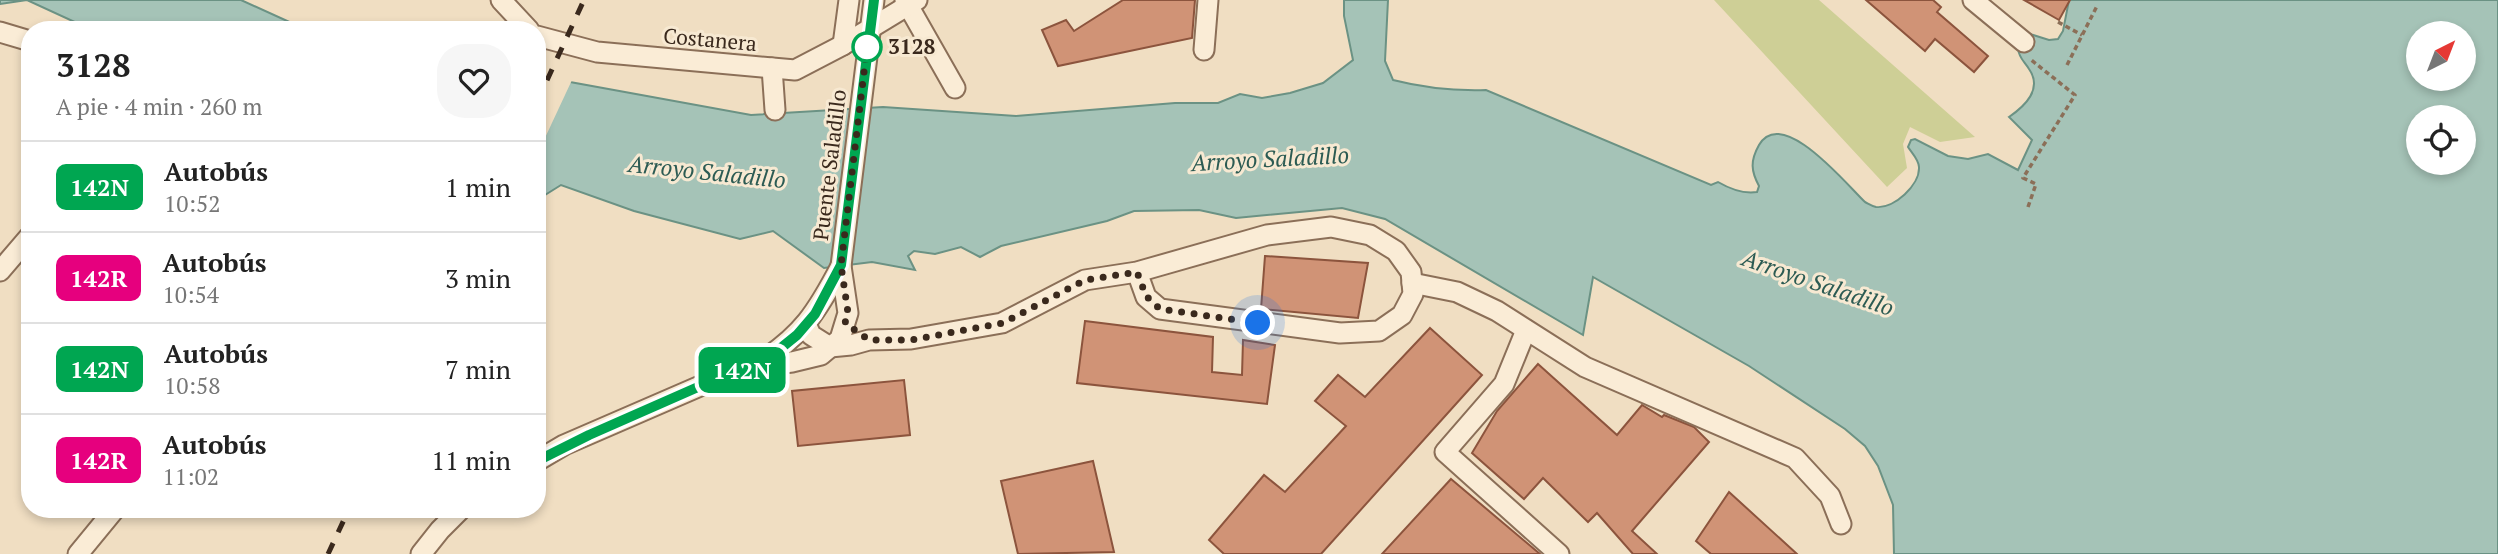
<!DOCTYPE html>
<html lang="es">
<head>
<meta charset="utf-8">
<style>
	:root { --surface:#fff; --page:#f6f6f6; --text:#222; --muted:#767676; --line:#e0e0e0 }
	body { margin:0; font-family:"PT Serif",serif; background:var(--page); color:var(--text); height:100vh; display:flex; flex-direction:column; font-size:26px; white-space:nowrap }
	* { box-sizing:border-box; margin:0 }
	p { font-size:23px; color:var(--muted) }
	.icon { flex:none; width:38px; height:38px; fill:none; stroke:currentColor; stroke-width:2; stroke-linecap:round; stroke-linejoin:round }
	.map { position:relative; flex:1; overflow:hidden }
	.panel { position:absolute; left:21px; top:21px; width:525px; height:497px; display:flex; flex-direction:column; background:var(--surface); border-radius:28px; box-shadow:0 4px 10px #0003 }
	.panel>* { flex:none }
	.badge { padding:0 14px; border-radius:10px; font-size:24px; line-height:46px }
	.needle { width:46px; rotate:42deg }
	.fabs { position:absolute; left:2406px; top:21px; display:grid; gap:14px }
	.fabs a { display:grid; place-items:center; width:70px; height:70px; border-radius:50%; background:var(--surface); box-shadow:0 4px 10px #0003; font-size:35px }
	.you { position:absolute; width:35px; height:35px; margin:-18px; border:5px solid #fff; border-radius:50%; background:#1a73e8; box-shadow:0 0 0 10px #1a73e833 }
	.map>.badge { position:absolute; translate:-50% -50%; box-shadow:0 0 0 4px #fff }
	.round { display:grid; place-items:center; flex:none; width:74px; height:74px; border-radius:28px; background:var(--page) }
	.overview { display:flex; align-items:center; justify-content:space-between; height:119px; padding:0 35px }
	h1 { font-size:33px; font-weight:800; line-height:52px }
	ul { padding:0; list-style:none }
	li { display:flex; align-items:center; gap:21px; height:91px; padding:0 35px; border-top:2px solid var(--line) }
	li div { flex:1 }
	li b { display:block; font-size:26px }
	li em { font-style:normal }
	li .badge { min-width:77px; font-weight:700; text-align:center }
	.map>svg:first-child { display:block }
	.green { fill:#cecf96 }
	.water { fill:#a5c3b7; stroke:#6b9284; stroke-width:2; fill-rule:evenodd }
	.pier { fill:#f0dec2 }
	.building { fill:#d09376; stroke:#8c543d; stroke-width:2 }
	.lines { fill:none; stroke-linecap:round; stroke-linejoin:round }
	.minor-casing { stroke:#8b6f58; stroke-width:23 }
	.path { stroke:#8b6f58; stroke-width:3.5; stroke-dasharray:5 3.5; stroke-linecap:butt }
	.minor { stroke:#faecd6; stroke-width:19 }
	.rail { stroke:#3a291d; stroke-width:5; stroke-dasharray:12 12; stroke-linecap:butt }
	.line-casing { stroke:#fff; stroke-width:16 }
	.line { stroke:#00a651; stroke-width:10 }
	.walk { stroke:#3a291d; stroke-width:7; stroke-dasharray:0 12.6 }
	.stop-dot { fill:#fff; stroke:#00a651; stroke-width:3.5 }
	.labels { text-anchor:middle; stroke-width:6; stroke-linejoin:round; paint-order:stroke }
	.street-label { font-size:21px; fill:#3a291d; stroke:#f7e9d2 }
	.stop-label { font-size:21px; font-weight:bold; fill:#3a291d; stroke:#f7e9d2; text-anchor:start }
	.water-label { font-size:23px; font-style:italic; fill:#2c5b53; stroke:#f7e9d2 }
</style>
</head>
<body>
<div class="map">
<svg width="2498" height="554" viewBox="0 0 2498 554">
	<rect width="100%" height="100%" fill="#f0dec2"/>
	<path class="green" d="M1714,0H1819L1975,137L1940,142L1910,127L1903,144L1907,168L1887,187Z"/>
	<g class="water">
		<path d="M0,0H241L307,30H92L27,0L0,4Z"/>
		<path d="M1344,0H1388L1385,61L1393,80C1424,88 1454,91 1486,90L1711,185L1718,182C1730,189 1744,194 1757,192L1759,186C1751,171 1750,161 1759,145C1782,105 1847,185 1865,202C1869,204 1872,206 1876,207C1894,209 1920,185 1919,167C1919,160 1912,153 1908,147L1911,140L1915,139L1948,156L1968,159L1988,154L2018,170L2032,140L2009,117C2025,106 2043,89 2029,69C2024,61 2019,58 2018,49L2030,34L2049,40L2058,39L2063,31L2069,0H2498V554H1894L1893,505L1878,466L1865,446L1845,429L1749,366L1593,277L1583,335L1385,219L1342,208L1236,218L1199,210L1134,211L1107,221L1001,246L980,257L961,247L935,254L914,251L908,256L915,270L872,262L824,268L773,231L740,239L634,211L561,185L537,200V76L751,115L883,107L1016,116L1175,103H1218L1240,94L1262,98L1290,93L1323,83L1353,60L1344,16ZM2418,33H2464V79H2418ZM2418,117H2464V163H2418Z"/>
	</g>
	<path class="pier" d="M537,72L572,80L537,155Z"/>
	<g class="building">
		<path d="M1123,0H1195L1192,38L1058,66L1042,30L1066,20L1074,31Z"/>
		<path d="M1866,0H1933L1941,7L1937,12L1988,56L1974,72L1935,39L1925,51Z"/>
		<path d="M2024,0H2070L2059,20Z"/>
		<path d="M1265,256L1368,263L1358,318L1261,309Z"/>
		<path d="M1085,321L1213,337L1212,372L1242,375L1243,340L1275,345L1267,404L1077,383Z"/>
		<path d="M1430,328L1482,375L1321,554H1224L1209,540L1264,475L1285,492L1346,426L1315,401L1338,375L1365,397Z"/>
		<path d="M1538,364L1617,435L1642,405L1662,417L1664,415L1694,427L1709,442L1632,531L1657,554H1633L1597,513L1588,522L1543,478L1524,499L1472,453L1497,411Z"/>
		<path d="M904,380L910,435L798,446L792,391Z"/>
		<path d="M1093,461L1114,552L1018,554L1001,481Z"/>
		<path d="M1451,479L1540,554H1382Z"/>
		<path d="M1729,492L1797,554H1711L1696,541Z"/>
	</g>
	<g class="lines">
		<defs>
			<g id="minor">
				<path d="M501,0L529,30"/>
				<path d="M905,0L955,88"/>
				<path d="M1973,0L2024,42"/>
				<path d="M0,32L30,41"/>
				<path d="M537,36L597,52L795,70L843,45L917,0"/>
				<path d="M843,45L849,0"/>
				<path d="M1204,50L1208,0"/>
				<path d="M772,68L775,110"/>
				<path d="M0,271L30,236"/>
				<path d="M1412,283L1457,292L1497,311L1585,367L1795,458L1830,496L1841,524"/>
				<path d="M806,324L811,335L830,347L851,345L869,340L911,339L1002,323L1085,280L1137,272L1267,235L1331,227L1370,235L1396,251L1411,272L1413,294L1402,315L1379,331L1340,333L1160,309L1146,297L1137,272"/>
				<path d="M1526,330L1504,384L1445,452L1559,554"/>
				<path d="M757,364C802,336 817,312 841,266"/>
				<path d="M537,461L564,445L714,380L753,367L792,362L821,355L840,339L848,313L841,266L874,0"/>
				<path d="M78,554L115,509"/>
				<path d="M421,554L440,530L461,509"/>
			</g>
		</defs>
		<use href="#minor" class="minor-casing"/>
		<g class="path">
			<path d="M2058,22L2082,35"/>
			<path d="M2067,65L2097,6"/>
			<path d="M2028,207L2036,184L2023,178L2075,95L2030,59"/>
		</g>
		<use href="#minor" class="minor"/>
		<g class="rail">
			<path d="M537,102L584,0"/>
			<path d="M328,554L349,509"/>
		</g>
	</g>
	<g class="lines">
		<defs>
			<path id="line" d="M537,461L589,435L714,380L753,367L776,352L797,335L815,314L841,265L874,0"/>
		</defs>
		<use href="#line" class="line-casing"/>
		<use href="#line" class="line"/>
		<path class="walk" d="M867,47L841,265L848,313L845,323L869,340H911L1003,323L1085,280L1137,272L1146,296L1160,309L1258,323"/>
	</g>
	<circle class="stop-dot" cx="867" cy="47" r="14"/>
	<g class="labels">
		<g class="street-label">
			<text transform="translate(710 40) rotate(5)" y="7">Costanera</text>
			<text transform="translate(830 165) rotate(-83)" y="7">Puente Saladillo</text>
		</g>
		<g class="stop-label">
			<text x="888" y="54">3128</text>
		</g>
		<g class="water-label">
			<text transform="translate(1270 159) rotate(-3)" y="8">Arroyo Saladillo</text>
			<text transform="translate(707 172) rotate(6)" y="8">Arroyo Saladillo</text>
			<text transform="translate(1818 283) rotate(19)" y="8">Arroyo Saladillo</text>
		</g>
	</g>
</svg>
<div class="fabs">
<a><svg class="needle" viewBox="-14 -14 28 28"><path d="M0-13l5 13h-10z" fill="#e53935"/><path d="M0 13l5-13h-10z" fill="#767676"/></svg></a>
<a><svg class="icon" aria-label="locate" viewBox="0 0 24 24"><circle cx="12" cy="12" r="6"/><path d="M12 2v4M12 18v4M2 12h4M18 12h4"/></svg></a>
</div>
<div class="you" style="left:1258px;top:323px"></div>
<b class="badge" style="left:742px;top:370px;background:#00a651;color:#fff">142N</b>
<section class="panel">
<div class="overview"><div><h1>3128</h1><p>A pie · 4 min · 260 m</p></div><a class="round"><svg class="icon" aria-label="heart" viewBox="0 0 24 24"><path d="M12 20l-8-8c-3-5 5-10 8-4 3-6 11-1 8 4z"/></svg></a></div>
<ul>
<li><span class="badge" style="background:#00a651;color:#fff">142N</span><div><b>Autobús</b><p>10:52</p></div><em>1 min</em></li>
<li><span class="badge" style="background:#e6007e;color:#fff">142R</span><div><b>Autobús</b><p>10:54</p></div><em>3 min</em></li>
<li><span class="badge" style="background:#00a651;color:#fff">142N</span><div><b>Autobús</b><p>10:58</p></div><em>7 min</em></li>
<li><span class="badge" style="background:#e6007e;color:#fff">142R</span><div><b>Autobús</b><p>11:02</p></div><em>11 min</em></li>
</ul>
</section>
</div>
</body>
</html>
